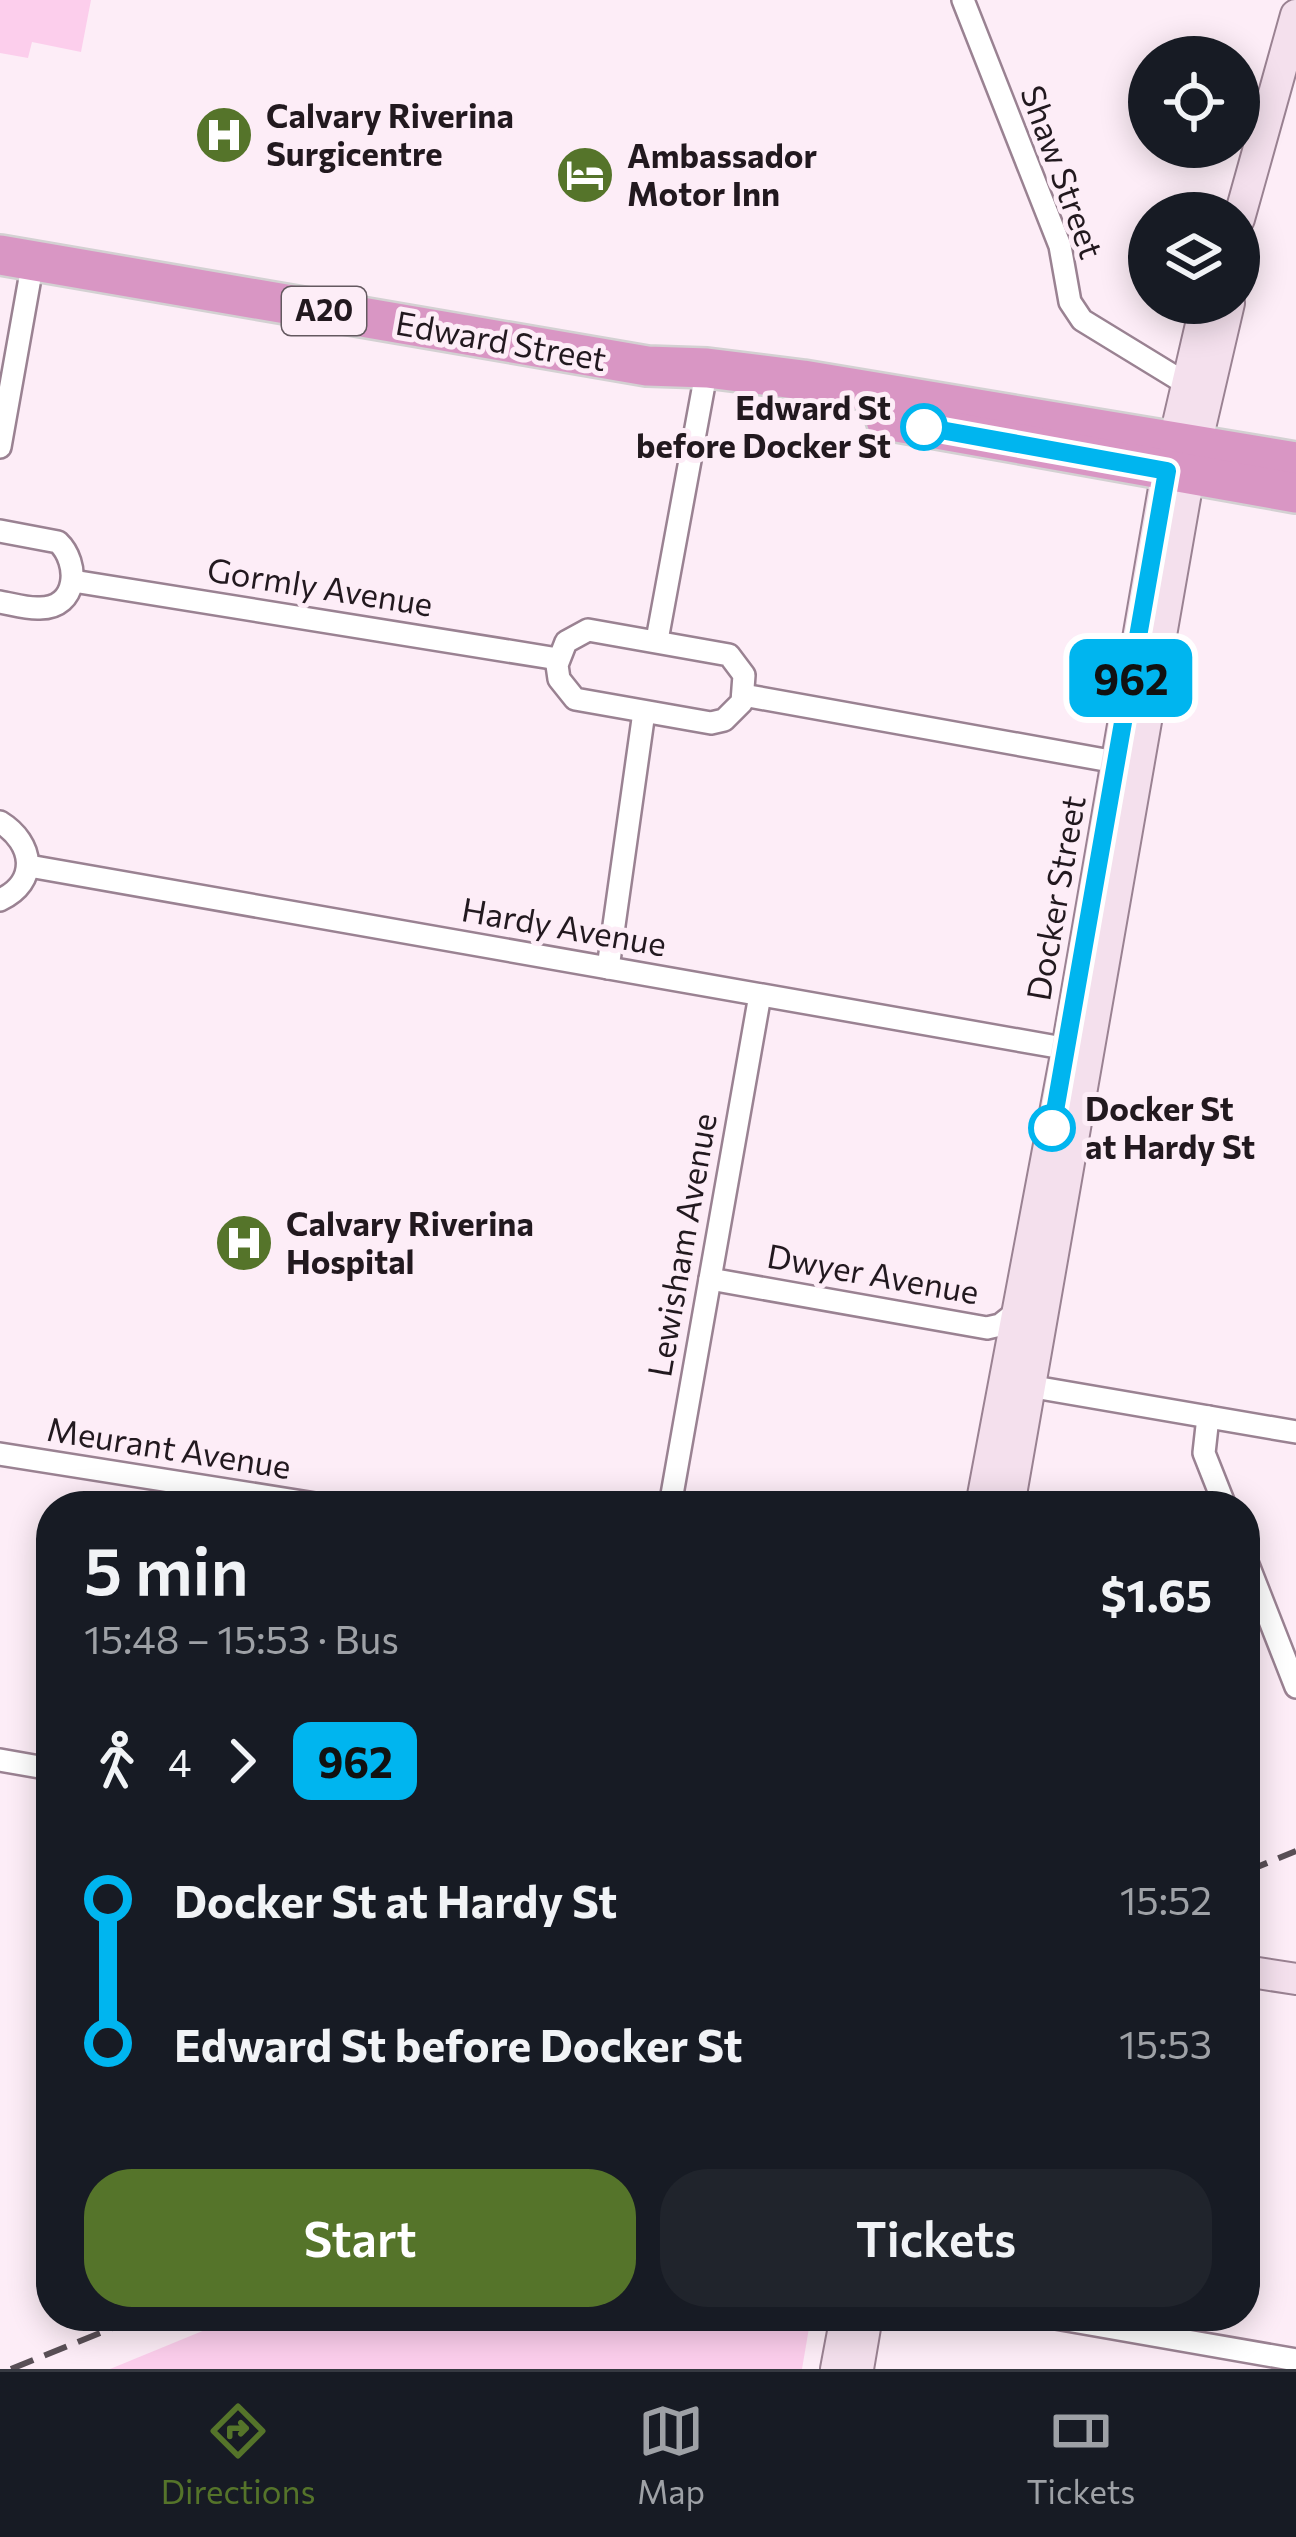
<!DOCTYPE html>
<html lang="en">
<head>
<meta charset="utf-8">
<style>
	:root { --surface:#171b24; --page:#20242c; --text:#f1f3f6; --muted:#9ea1a6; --line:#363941; --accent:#55742a }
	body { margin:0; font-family:Commissioner,sans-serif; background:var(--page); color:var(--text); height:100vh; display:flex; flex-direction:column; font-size:45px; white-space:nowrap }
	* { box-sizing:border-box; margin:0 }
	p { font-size:39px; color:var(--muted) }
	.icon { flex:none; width:66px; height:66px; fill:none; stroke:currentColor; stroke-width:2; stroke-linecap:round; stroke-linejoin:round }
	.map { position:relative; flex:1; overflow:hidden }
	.details { position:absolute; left:36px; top:1491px; width:1224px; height:840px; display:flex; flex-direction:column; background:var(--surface); border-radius:48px; box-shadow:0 6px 30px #0003 }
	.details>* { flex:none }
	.badge { padding:0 24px; border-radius:18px; font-size:42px; line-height:78px }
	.fabs { position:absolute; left:1128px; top:36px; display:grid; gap:24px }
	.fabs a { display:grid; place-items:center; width:132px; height:132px; border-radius:50%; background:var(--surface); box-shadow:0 6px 30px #0003; font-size:60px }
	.map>.badge { position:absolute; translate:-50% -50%; box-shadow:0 0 0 6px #fff }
	.legs { display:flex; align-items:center; gap:18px; height:132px; padding:0 48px; font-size:39px }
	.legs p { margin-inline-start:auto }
	.summary { display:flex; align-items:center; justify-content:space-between; height:204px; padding:0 48px }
	h1 { font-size:66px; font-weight:600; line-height:90px }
	.primary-button { display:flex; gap:24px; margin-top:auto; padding:24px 48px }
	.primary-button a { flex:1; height:138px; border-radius:48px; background:var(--accent); color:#fff; font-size:48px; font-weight:600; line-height:138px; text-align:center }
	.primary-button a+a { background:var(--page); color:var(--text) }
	ul { padding:0 48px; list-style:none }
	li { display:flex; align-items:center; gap:42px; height:144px; font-size:45px }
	li i { display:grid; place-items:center; width:18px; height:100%; margin:0 15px; background:currentColor }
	li i::after { content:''; width:30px; height:30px; margin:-15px; border:9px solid; border-radius:50%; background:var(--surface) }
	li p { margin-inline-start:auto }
	li:first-child i { background:linear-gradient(#0000 50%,currentColor 0) }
	li:last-child i { background:linear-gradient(currentColor 50%,#0000 0) }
	.tabs { display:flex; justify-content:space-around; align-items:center; height:168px; border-top:3px solid var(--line); background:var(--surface); font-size:33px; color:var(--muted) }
	.tabs a { display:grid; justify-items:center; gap:6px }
	.tabs .on { color:var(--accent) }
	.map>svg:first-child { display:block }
	.green { fill:#fcceec }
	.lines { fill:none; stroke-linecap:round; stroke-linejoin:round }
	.street-casing { stroke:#9a8292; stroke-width:26 }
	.secondary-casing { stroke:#9a8292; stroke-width:34 }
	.highway-casing { stroke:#d3d1d2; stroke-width:44 }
	.street { stroke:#fff; stroke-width:21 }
	.secondary { stroke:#f4e0ed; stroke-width:30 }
	.highway { stroke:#d996c4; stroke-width:39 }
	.rail { stroke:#594f56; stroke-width:6; stroke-dasharray:24 12; stroke-linecap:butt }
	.line-1-casing { stroke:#fff; stroke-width:27 }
	.line-1 { stroke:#00b5ef; stroke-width:18 }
	.stop-1-dot { fill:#fff; stroke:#00b5ef; stroke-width:6 }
	.labels { text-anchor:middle; stroke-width:10; stroke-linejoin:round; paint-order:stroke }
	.shield { fill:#fdedf7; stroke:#645960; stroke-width:3 }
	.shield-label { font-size:30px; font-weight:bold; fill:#22191f }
	.poi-label { font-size:33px; font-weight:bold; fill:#22191f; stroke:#fdedf7; text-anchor:start }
	.street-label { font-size:33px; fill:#22191f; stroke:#fdedf7 }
	.stop-label { font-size:33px; font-weight:bold; fill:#22191f; stroke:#fdedf7; text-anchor:end }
</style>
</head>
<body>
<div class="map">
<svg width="1296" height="2369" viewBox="0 0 1296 2369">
	<rect width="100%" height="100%" fill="#fdedf7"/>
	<g class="green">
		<path d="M0,0H91L81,52L32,42L28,58L0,53Z"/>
		<path d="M239,2316H811L802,2369H110Z"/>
	</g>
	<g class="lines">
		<defs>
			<g id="street">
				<path d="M963,0L1060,246L1070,302L1082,320L1185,383"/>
				<path d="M0,447L33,261"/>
				<path d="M0,531L58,542C80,563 78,608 40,608C27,609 12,604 0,602"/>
				<path d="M73,581L558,659"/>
				<path d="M588,630L729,655L744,675L742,702L724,720L711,723L575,699L559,679L557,665L566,642Z"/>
				<path d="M657,640L707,368"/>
				<path d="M743,695L1116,762"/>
				<path d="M0,822C34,843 39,882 0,900"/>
				<path d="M29,866L1080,1051"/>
				<path d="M608,968L644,712"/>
				<path d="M710,1279L987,1328L1000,1325L1019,1310"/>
				<path d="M1017,1384L1296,1432"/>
				<path d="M1208,1417L1204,1453L1225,1506"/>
				<path d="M0,1454L328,1506"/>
				<path d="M670,1506L760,995"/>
				<path d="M1245,1557L1296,1687"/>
				<path d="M0,1760L51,1769"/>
				<path d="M1044,2316L1296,2360"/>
			</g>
			<g id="secondary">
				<path d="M1239,219L1296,15"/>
				<path d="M981,1506L1067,1049L1167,471L1206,303"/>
				<path d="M1009,1506L1189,475L1229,303"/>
				<path d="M1245,1971L1296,1979"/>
				<path d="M836,2369L846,2316"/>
				<path d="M858,2369L867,2316"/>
			</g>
			<g id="highway">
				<path d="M0,255L647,366L707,368L803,380L1296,462"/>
				<path d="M886,420L1296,493"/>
			</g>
		</defs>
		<use href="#street" class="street-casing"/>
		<use href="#secondary" class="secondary-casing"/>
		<use href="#highway" class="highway-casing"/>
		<use href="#street" class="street"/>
		<use href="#secondary" class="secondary"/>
		<use href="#highway" class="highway"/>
		<g class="rail">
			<path d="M1245,1872L1296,1851"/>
			<path d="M11,2369L142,2316"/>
		</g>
	</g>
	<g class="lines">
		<defs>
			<path id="line-1" d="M924,427L1167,471L1052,1128"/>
		</defs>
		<use href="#line-1" class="line-1-casing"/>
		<use href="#line-1" class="line-1"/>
	</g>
	<defs>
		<symbol id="hospital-disc" viewBox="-11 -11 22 22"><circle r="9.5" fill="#55742a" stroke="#fdedf7"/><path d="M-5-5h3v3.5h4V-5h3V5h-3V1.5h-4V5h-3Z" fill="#fff"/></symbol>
		<symbol id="hotel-disc" viewBox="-11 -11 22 22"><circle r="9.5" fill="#55742a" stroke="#fdedf7"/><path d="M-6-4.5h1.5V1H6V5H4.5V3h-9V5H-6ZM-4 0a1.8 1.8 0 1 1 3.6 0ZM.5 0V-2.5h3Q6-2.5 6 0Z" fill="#fff"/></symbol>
	</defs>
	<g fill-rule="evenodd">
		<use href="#hospital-disc" x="191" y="102" width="66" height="66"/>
		<use href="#hotel-disc" x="552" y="142" width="66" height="66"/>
		<use href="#hospital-disc" x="211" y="1210" width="66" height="66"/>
	</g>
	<g class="stop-1-dot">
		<circle cx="924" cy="427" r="21"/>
		<circle cx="1052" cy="1128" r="21"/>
	</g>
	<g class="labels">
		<rect class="shield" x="282" y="287" width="84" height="48" rx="9"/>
		<g class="shield-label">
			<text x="324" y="321">A20</text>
		</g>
		<g class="poi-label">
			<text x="266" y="128">Calvary Riverina<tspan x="266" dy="38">Surgicentre</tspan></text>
			<text x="627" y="168">Ambassador<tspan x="627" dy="38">Motor Inn</tspan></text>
			<text x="286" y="1236">Calvary Riverina<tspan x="286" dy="38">Hospital</tspan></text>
		</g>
		<g class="street-label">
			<text transform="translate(1062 172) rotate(70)" y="12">Shaw Street</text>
			<text transform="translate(501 341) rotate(10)" y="12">Edward Street</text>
			<text transform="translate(320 587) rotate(9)" y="12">Gormly Avenue</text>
			<text transform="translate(1056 898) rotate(-80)" y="12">Docker Street</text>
			<text transform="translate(564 927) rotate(10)" y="12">Hardy Avenue</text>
			<text transform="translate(682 1245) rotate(-80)" y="12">Lewisham Avenue</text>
			<text transform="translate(873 1274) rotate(10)" y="12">Dwyer Avenue</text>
			<text transform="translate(169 1448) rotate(9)" y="12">Meurant Avenue</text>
		</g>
		<g class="stop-label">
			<text x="891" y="420">Edward St<tspan x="891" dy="38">before Docker St</tspan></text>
			<text x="1085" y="1121" text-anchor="start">Docker St<tspan x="1085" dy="38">at Hardy St</tspan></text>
		</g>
	</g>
</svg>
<div class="fabs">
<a><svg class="icon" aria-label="locate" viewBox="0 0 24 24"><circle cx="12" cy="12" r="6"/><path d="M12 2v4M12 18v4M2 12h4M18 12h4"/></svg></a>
<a><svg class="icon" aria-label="layers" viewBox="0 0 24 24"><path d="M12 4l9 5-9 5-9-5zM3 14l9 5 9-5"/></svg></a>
</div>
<b class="badge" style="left:1131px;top:678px;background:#00b5ef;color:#111">962</b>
<section class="details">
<div class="summary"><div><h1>5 min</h1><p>15:48 – 15:53 · Bus</p></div><b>$1.65</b></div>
<div class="legs"><svg class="icon" aria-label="walk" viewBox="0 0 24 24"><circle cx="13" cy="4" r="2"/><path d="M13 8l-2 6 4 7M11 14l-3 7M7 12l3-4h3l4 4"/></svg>4<svg class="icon" aria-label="forward" viewBox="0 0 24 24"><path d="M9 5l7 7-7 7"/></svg><b class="badge" style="background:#00b5ef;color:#111">962</b></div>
<ul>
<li><i style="color:#00b5ef"></i><b>Docker St at Hardy St</b><p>15:52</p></li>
<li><i style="color:#00b5ef"></i><b>Edward St before Docker St</b><p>15:53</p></li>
</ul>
<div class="primary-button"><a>Start</a><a>Tickets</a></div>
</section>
</div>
<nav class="tabs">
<a class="on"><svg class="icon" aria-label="directions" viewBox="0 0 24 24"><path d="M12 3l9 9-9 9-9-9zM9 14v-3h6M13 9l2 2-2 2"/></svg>Directions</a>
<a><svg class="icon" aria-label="map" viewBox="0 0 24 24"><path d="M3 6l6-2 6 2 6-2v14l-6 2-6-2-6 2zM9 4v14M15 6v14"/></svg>Map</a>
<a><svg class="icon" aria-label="tickets" viewBox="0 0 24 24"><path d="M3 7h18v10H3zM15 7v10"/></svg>Tickets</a>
</nav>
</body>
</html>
